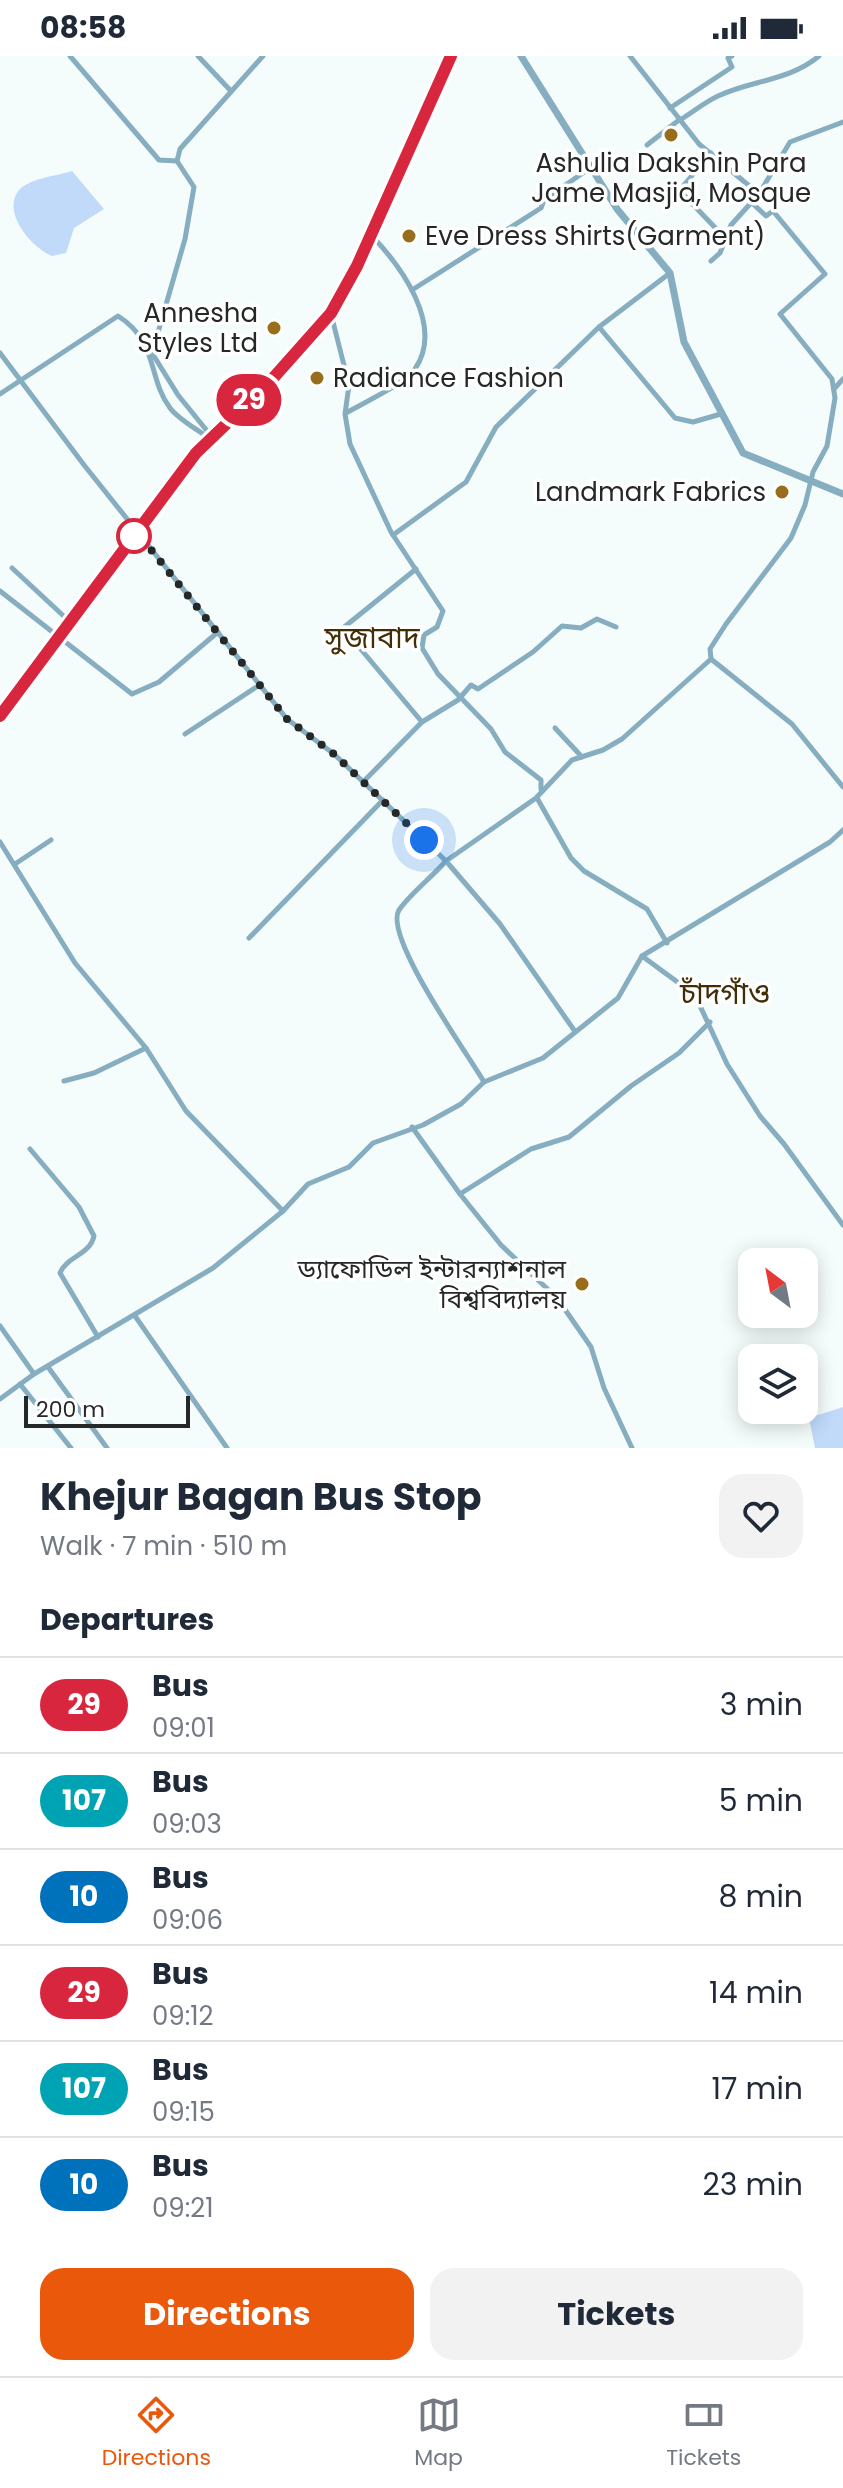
<!DOCTYPE html>
<html lang="en">
<head>
<meta charset="utf-8">
<style>
	:root { --surface:#fff; --page:#f2f2f3; --text:#1f2937; --muted:#747a83; --line:#e0e1e3; --accent:#ea580c }
	body { margin:0; font-family:Poppins,"Noto Sans Bengali",sans-serif; background:var(--page); color:var(--text); height:100vh; display:flex; flex-direction:column; font-size:30px; white-space:nowrap }
	* { box-sizing:border-box; margin:0 }
	p { font-size:26px; color:var(--muted) }
	.icon { flex:none; width:44px; height:44px; fill:none; stroke:currentColor; stroke-width:2; stroke-linecap:round; stroke-linejoin:round }
	.map { position:relative; height:1392px; overflow:hidden }
	.panel { display:flex; flex-direction:column; background:var(--surface); flex:1 }
	.panel>* { flex:none }
	.badge { padding:0 16px; border-radius:26px; font-size:28px; line-height:52px }
	.needle { width:52px; rotate:328deg }
	.controls { position:absolute; left:738px; top:1192px; display:grid; gap:16px }
	.controls a { display:grid; place-items:center; width:80px; height:80px; border-radius:16px; background:var(--surface); box-shadow:0 4px 20px #0003; font-size:40px }
	.scale { position:absolute; left:24px; bottom:20px; width:166px; box-sizing:border-box; padding-left:8px; border:4px solid #262828; border-top:0; font-size:22px; line-height:28px; white-space:nowrap; color:#262828; -webkit-text-stroke:6px #fff; paint-order:stroke }
	.you { position:absolute; width:40px; height:40px; margin:-20px; border:6px solid #fff; border-radius:50%; background:#1a73e8; box-shadow:0 0 0 12px #1a73e833 }
	.map>.badge { position:absolute; translate:-50% -50%; box-shadow:0 0 0 4px #fff }
	h2 { padding:0 40px; font-size:30px; line-height:72px }
	.round { display:grid; place-items:center; flex:none; width:84px; height:84px; border-radius:24px; background:var(--page) }
	.headline { display:flex; align-items:center; justify-content:space-between; height:136px; padding:0 40px }
	h1 { font-size:38px; font-weight:700; line-height:60px }
	.button { display:flex; gap:16px; margin-top:auto; padding:16px 40px }
	.button a { flex:1; height:92px; border-radius:24px; background:var(--accent); color:#fff; font-size:32px; font-weight:700; line-height:92px; text-align:center }
	.button a+a { background:var(--page); color:var(--text) }
	ul { padding:0; list-style:none }
	li { display:flex; align-items:center; gap:24px; height:96px; padding:0 40px; border-top:2px solid var(--line) }
	li div { flex:1 }
	li b { display:block; font-size:30px }
	li em { font-style:normal }
	li .badge { min-width:88px; font-weight:700; text-align:center }
	.status { display:flex; justify-content:space-between; align-items:center; height:56px; padding:0 40px; background:var(--surface); direction:ltr }
	.status svg { height:22px; fill:currentColor }
	.tabs { display:flex; justify-content:space-around; align-items:center; height:112px; border-top:2px solid var(--line); background:var(--surface); font-size:22px; color:var(--muted) }
	.tabs a { display:grid; justify-items:center; gap:4px }
	.tabs .active { color:var(--accent) }
	.map>svg:first-child { display:block }
	.water { fill:#c1dafa }
	.lines { fill:none; stroke-linecap:round; stroke-linejoin:round }
	.minor { stroke:#86adc0; stroke-width:5 }
	.tertiary { stroke:#86adc0; stroke-width:7 }
	.trunk { stroke:#145e7a; stroke-width:9 }
	.line-casing { stroke:#fff; stroke-width:18 }
	.line { stroke:#d7263d; stroke-width:12 }
	.walk { stroke:#262828; stroke-width:8; stroke-dasharray:0 14.4 }
	.poi-dot { fill:#986d1b; stroke:#fff; stroke-width:3 }
	.stop-dot { fill:#fff; stroke:#d7263d; stroke-width:4 }
	.labels { text-anchor:middle; stroke-width:7; stroke-linejoin:round; paint-order:stroke }
	.poi-label { font-size:26px; fill:#262828; stroke:#fff; text-anchor:end }
	.quarter-label { font-size:30px; fill:#412d06; stroke:#fff }
</style>
</head>
<body>
<div class="status"><b>08:58</b><svg viewBox="0 0 49 12"><path d="M0 12V9h3v3zM5 12V6h3v6zM10 12V3h3v9zM15 12V0h3v12zM26 1h20v11H26zM47 4h2v5h-2z"/></svg></div>
<div class="map">
<svg width="843" height="1392" viewBox="0 0 843 1392">
	<rect width="100%" height="100%" fill="#f5fcfc"/>
	<g class="water">
		<path d="M72,115L104,153L74,172L66,197L52,200C31,191 0,155 20,133C32,122 56,120 72,115Z"/>
		<path d="M843,1351V1392H815L809,1362Z"/>
	</g>
	<g class="lines">
		<g class="minor">
			<path d="M70,0L159,104L177,105"/>
			<path d="M198,0L230,34"/>
			<path d="M630,0L699,88L759,138L731,169L720,197L711,205"/>
			<path d="M670,52L732,11L728,2L732,0"/>
			<path d="M680,64C693,56 705,46 718,40C752,24 789,25 819,0"/>
			<path d="M647,89L679,64"/>
			<path d="M711,97L684,129L687,132L682,137L725,182"/>
			<path d="M759,138L790,86L843,66"/>
			<path d="M751,146L766,160L773,155L825,218L780,258L832,323L835,342L827,390L813,416L805,449L791,482L726,568L710,593L711,603L792,668L843,731"/>
			<path d="M412,234L541,152L544,144L590,112"/>
			<path d="M331,258L349,329L345,358L350,388L391,476L443,555L437,571L424,579L422,592L438,618L491,673L505,696L541,724V733"/>
			<path d="M599,271L675,362L693,366L721,358"/>
			<path d="M0,297L84,409L287,663L334,698L446,805L536,742L572,704L603,694L622,683L711,603"/>
			<path d="M834,333L843,323"/>
			<path d="M0,338L118,260C159,286 147,321 170,352C179,364 197,373 210,383"/>
			<path d="M346,357C363,347 405,328 415,313C445,269 400,209 371,179"/>
			<path d="M212,381L178,339L152,297L185,183L194,131L177,105L180,93L263,0"/>
			<path d="M393,479L466,426L496,371L599,271L670,217"/>
			<path d="M12,512L69,565"/>
			<path d="M0,535L132,638L159,626L218,576"/>
			<path d="M422,666L458,644L471,629L478,633L533,596L562,570L581,572L597,563L616,571"/>
			<path d="M555,672L582,701"/>
			<path d="M185,678L258,630"/>
			<path d="M364,725L422,666L343,572L416,513"/>
			<path d="M537,742L571,802L584,815L647,853L667,887"/>
			<path d="M0,786L75,907L146,992L186,1055L283,1155"/>
			<path d="M15,808L51,784"/>
			<path d="M249,882L383,744"/>
			<path d="M642,900L695,939L727,1008L760,1060L784,1088L843,1169"/>
			<path d="M64,1025L94,1017L146,992"/>
			<path d="M484,1026C467,997 383,880 399,854C411,837 432,821 446,805L500,868L574,974"/>
			<path d="M412,1071L460,1138"/>
			<path d="M30,1093L79,1151L94,1180C90,1199 67,1200 60,1217L98,1281"/>
			<path d="M135,1260L227,1392"/>
			<path d="M0,1270L34,1318"/>
			<path d="M48,1311L107,1392"/>
			<path d="M20,1328L71,1392"/>
			<path d="M0,1343L34,1318L213,1212L283,1155L308,1128L349,1111L373,1087L423,1069L461,1048L484,1026L543,1002L618,942L642,900L830,786L843,774"/>
			<path d="M632,1392L604,1332L591,1291L557,1242L501,1189L460,1138L531,1093L569,1081L631,1030L679,997L710,966"/>
		</g>
		<path class="tertiary" d="M521,0L617,153L670,217L684,286L743,397L843,438"/>
		<path class="trunk" d="M0,660L196,397L267,329L331,257L357,210L451,0"/>
	</g>
	<g class="lines">
		<defs>
			<path id="line" d="M0,660L196,397L267,329L331,257L357,210L451,0"/>
		</defs>
		<use href="#line" class="line-casing"/>
		<use href="#line" class="line"/>
		<path class="walk" d="M134,480L136,476L148,490L287,663L334,698L424,784"/>
	</g>
	<g class="poi-dot">
		<circle cx="671" cy="79" r="8"/>
		<circle cx="409" cy="180" r="8"/>
		<circle cx="274" cy="272" r="8"/>
		<circle cx="317" cy="322" r="8"/>
		<circle cx="782" cy="436" r="8"/>
		<circle cx="582" cy="1228" r="8"/>
	</g>
	<circle class="stop-dot" cx="134" cy="480" r="16"/>
	<g class="labels">
		<g class="poi-label">
			<text x="671" y="116" text-anchor="middle">Ashulia Dakshin Para<tspan x="671" dy="30">Jame Masjid, Mosque</tspan></text>
			<text x="425" y="189" text-anchor="start">Eve Dress Shirts(Garment)</text>
			<text x="258" y="266">Annesha<tspan x="258" dy="30">Styles Ltd</tspan></text>
			<text x="333" y="331" text-anchor="start">Radiance Fashion</text>
			<text x="766" y="445">Landmark Fabrics</text>
			<text x="566" y="1222">ড্যাফোডিল ইন্টারন্যাশনাল<tspan x="566" dy="30">বিশ্ববিদ্যালয়</tspan></text>
		</g>
		<g class="quarter-label">
			<text x="372" y="592">সুজাবাদ</text>
			<text x="725" y="948">চাঁদগাঁও</text>
		</g>
	</g>
</svg>
<div class="controls">
<a><svg class="needle" viewBox="-14 -14 28 28"><path d="M0-13l5 13h-10z" fill="#e53935"/><path d="M0 13l5-13h-10z" fill="#747a83"/></svg></a>
<a><svg class="icon" aria-label="layers" viewBox="0 0 24 24"><path d="M12 4l9 5-9 5-9-5zM3 14l9 5 9-5"/></svg></a>
</div>
<div class="scale">200 m</div>
<div class="you" style="left:424px;top:784px"></div>
<b class="badge" style="left:249px;top:344px;background:#d7263d;color:#fff">29</b>
</div>
<section class="panel">
<div class="headline"><div><h1>Khejur Bagan Bus Stop</h1><p>Walk · 7 min · 510 m</p></div><a class="round"><svg class="icon" aria-label="heart" viewBox="0 0 24 24"><path d="M12 20l-8-8c-3-5 5-10 8-4 3-6 11-1 8 4z"/></svg></a></div>
<h2>Departures</h2>
<ul>
<li><span class="badge" style="background:#d7263d;color:#fff">29</span><div><b>Bus</b><p>09:01</p></div><em>3 min</em></li>
<li><span class="badge" style="background:#00a3b4;color:#fff">107</span><div><b>Bus</b><p>09:03</p></div><em>5 min</em></li>
<li><span class="badge" style="background:#0072bc;color:#fff">10</span><div><b>Bus</b><p>09:06</p></div><em>8 min</em></li>
<li><span class="badge" style="background:#d7263d;color:#fff">29</span><div><b>Bus</b><p>09:12</p></div><em>14 min</em></li>
<li><span class="badge" style="background:#00a3b4;color:#fff">107</span><div><b>Bus</b><p>09:15</p></div><em>17 min</em></li>
<li><span class="badge" style="background:#0072bc;color:#fff">10</span><div><b>Bus</b><p>09:21</p></div><em>23 min</em></li>
</ul>
<div class="button"><a>Directions</a><a>Tickets</a></div>
</section>
<nav class="tabs">
<a class="active"><svg class="icon" aria-label="directions" viewBox="0 0 24 24"><path d="M12 3l9 9-9 9-9-9zM9 14v-3h6M13 9l2 2-2 2"/></svg>Directions</a>
<a><svg class="icon" aria-label="map" viewBox="0 0 24 24"><path d="M3 6l6-2 6 2 6-2v14l-6 2-6-2-6 2zM9 4v14M15 6v14"/></svg>Map</a>
<a><svg class="icon" aria-label="tickets" viewBox="0 0 24 24"><path d="M3 7h18v10H3zM15 7v10"/></svg>Tickets</a>
</nav>
</body>
</html>
